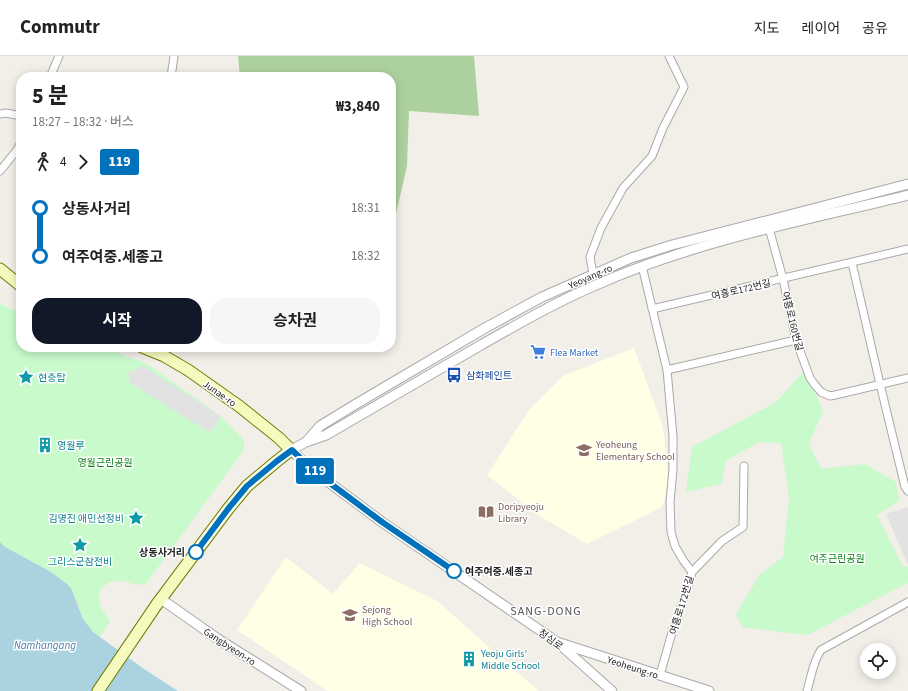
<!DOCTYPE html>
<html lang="ko">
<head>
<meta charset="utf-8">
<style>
	:root { --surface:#fff; --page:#f6f6f6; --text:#222; --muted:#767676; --line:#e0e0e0; --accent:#111827 }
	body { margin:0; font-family:"Source Sans 3","Noto Sans KR",sans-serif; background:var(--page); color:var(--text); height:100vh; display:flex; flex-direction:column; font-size:15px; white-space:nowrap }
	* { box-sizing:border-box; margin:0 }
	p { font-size:13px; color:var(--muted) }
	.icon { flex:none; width:22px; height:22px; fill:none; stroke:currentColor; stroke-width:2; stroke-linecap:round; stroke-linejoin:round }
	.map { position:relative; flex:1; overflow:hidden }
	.sheet { position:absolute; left:16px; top:16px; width:380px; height:280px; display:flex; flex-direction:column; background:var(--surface); border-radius:16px; box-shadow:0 2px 10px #0003 }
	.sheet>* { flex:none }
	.badge { padding:0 8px; border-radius:3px; font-size:14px; line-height:26px }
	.fabs { position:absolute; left:860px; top:587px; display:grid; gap:8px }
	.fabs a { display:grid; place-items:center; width:36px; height:36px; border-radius:50%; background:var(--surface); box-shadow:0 2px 10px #0003; font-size:20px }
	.map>.badge { position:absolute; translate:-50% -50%; box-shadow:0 0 0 2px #fff }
	.legs { display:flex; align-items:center; gap:6px; height:44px; padding:0 16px; font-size:13px }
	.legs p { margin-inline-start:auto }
	.overview { display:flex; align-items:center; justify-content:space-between; height:68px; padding:0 16px }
	h1 { font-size:22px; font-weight:700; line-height:30px }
	.action { display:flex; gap:8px; margin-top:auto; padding:8px 16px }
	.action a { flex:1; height:46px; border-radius:16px; background:var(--accent); color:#fff; font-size:16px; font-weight:700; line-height:46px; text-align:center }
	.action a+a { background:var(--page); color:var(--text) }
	ul { padding:0 16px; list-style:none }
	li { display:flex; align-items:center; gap:14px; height:48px; font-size:15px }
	li i { display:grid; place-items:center; width:6px; height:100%; margin:0 5px; background:currentColor }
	li i::after { content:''; width:10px; height:10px; margin:-5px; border:3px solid; border-radius:50%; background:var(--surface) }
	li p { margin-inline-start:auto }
	li:first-child i { background:linear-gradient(#0000 50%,currentColor 0) }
	li:last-child i { background:linear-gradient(currentColor 50%,#0000 0) }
	header { display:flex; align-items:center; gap:24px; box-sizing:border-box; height:56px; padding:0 20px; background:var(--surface); border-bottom:1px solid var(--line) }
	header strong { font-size:19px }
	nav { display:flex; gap:22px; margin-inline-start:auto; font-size:14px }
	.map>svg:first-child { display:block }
	.education { fill:#ffffe5 }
	.forest { fill:#add19e }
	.park { fill:#c8facc }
	.parking { fill:#e2e2e2 }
	.water { fill:#aad3df }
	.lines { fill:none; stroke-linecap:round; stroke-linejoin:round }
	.minor-casing { stroke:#a9a9a9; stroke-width:9 }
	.tertiary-casing { stroke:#a9a9a9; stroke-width:11 }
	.secondary-casing { stroke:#707d05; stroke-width:13 }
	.minor { stroke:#fff; stroke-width:7 }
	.tertiary { stroke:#fff; stroke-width:9 }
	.secondary { stroke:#f7fabf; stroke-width:11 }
	.line-1-casing { stroke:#fff; stroke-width:9 }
	.line-1 { stroke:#0072bc; stroke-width:6 }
	.stop-1-dot { fill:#fff; stroke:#0072bc; stroke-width:2 }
	.labels { text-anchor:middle; stroke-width:3; stroke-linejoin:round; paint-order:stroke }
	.street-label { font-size:10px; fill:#222; stroke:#fff }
	.shop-label { font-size:10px; fill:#366cbe; stroke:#fff; text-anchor:start }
	.transit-label { font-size:10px; fill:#164399; stroke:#fff; text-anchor:start }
	.culture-label { font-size:10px; fill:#0d838f; stroke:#fff; text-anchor:start }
	.education-label { font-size:10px; fill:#785e54; stroke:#fff; text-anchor:start }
	.park-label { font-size:10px; fill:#0c8416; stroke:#fff }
	.stop-label { font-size:10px; font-weight:bold; fill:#222; stroke:#fff; text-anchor:end }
	.water-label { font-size:11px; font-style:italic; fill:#4a7aab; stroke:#fff }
	.quarter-label { font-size:12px; letter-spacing:1px; fill:#555; stroke:#fff }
</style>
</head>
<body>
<header>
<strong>Commutr</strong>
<nav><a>지도</a><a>레이어</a><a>공유</a></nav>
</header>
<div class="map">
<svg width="908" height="635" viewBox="0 0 908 635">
	<rect width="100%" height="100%" fill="#f2efe9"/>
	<g class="education">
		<path d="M634,292L663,371L668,417L667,430L664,445L662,451L587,488L538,459L487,419L529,354L563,320Z"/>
		<path d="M286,501L333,538L360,507L437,545L539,635H328L237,574Z"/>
	</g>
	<path class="forest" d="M238,0H474L479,60L409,55L407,110L392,175H391V21H240Z"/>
	<g class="park">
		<path d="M0,248L21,257V291H103L147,308L222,361L244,384V394L145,529C142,528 138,529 135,528C132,528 129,526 125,525C114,523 106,527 99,535C99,550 102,554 110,565L100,581L93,576L83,563L78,548L67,528L51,516L5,491L0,486Z"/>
		<path d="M804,315L817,341L823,355L809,388L821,413L865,408L896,426L899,445L877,459L903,511L908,510V527L807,579L742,571L736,558L760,518L783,501L789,441L781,387L759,386L726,405L721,428L686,436L692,391L776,346Z"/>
	</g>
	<g class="parking">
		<path d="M143,310L220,360L215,371L209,376L130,327L128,317Z"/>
		<path d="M908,451V507H907L886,458Z"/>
	</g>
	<path class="water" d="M0,486L5,491L51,516L67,528L72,534L83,563L93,576L144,613L178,635H0Z"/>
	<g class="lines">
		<defs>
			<g id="minor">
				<path d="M50,21L59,0"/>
				<path d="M171,21L174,0"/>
				<path d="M0,58L6,57L21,60"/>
				<path d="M0,115L17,94L21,86"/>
				<path d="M769,172L783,223L796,284L810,322L815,329L821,336L830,340L835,339L908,322"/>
				<path d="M852,207L880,328L905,431L908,435"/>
				<path d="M642,210L667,314L673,380V413L670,446L671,476L675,490L683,504L692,516L690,525L673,573L660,619"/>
				<path d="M593,218L590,201L601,172L623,132L652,100L663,72L684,31L669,0"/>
				<path d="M652,253L908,193"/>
				<path d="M667,314L796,284"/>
				<path d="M692,516L722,485L743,471L744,410"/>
				<path d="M807,635C811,622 813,605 821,594L908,546"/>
			</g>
			<g id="tertiary">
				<path d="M307,385L320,370L356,348L485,272L542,241L631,202L672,189L766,165L908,128"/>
				<path d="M161,543L218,583L301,635"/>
				<path d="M560,587L709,635"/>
				<path d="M612,635L557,586L382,466L315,416L291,394L306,386L326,379C378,349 429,319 481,289C518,268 556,246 596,229C695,185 803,165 908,139"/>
			</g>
			<g id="secondary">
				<path d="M0,213L21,230"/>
				<path d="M98,635L157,548L228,453L247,430L277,405L291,394L279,382L239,350L188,314L164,300L142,291"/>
			</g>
		</defs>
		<use href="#minor" class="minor-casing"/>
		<use href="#tertiary" class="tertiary-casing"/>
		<use href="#secondary" class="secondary-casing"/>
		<use href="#minor" class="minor"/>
		<use href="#tertiary" class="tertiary"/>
		<use href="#secondary" class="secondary"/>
	</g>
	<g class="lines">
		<defs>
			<path id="line-1" d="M196,496L228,453L247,430L277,405L292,394L315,416L382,466L454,515"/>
		</defs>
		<use href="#line-1" class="line-1-casing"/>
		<use href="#line-1" class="line-1"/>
	</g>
	<defs>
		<symbol id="supermarket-bare" viewBox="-9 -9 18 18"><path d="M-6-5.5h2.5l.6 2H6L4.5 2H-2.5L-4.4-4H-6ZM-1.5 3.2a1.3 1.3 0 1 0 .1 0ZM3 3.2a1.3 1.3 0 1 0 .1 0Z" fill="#3f7fe0" stroke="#fff" stroke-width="2.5" paint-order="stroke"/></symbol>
		<symbol id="bus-bare" viewBox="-9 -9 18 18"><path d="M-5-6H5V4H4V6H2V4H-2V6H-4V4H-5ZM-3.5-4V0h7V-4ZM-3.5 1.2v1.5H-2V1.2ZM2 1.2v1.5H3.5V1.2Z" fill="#1a4fb4" stroke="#fff" stroke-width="2.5" paint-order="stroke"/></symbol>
		<symbol id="sight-bare" viewBox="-9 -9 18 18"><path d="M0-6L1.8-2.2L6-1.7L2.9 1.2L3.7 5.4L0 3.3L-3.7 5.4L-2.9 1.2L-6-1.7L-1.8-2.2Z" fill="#0f9aa8" stroke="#fff" stroke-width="2.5" paint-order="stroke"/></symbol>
		<symbol id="building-bare" viewBox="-9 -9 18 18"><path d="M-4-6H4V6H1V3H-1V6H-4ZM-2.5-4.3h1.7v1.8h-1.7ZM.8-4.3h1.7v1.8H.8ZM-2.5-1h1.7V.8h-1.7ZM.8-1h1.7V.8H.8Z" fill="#0f9aa8" stroke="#fff" stroke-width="2.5" paint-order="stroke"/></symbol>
		<symbol id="school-bare" viewBox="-9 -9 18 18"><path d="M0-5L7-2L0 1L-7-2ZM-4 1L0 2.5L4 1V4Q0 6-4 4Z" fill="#8d6e63" stroke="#fff" stroke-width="2.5" paint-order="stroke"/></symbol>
		<symbol id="library-bare" viewBox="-9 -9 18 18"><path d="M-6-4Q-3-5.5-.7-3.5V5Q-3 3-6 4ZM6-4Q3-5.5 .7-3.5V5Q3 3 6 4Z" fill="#8d6e63" stroke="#fff" stroke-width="2.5" paint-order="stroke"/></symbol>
	</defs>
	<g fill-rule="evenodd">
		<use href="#supermarket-bare" x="527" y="285" width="22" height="22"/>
		<use href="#bus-bare" x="443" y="308" width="22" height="22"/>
		<use href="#sight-bare" x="15" y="310" width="22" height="22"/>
		<use href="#building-bare" x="34" y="378" width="22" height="22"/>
		<use href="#school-bare" x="573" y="383" width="22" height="22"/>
		<use href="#library-bare" x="475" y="445" width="22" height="22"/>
		<use href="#sight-bare" x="125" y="451" width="22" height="22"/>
		<use href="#sight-bare" x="69" y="478" width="22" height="22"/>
		<use href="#school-bare" x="339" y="548" width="22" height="22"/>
		<use href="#building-bare" x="458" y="592" width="22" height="22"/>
	</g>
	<g class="stop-1-dot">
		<circle cx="196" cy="496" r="7"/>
		<circle cx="454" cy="515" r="7"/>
	</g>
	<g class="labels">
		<g class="street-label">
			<text transform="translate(590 220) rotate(-24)" y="4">Yeoyang-ro</text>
			<text transform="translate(741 233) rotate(-13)" y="4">여흥로172번길</text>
			<text transform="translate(793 265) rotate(76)" y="4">여흥로160번길</text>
			<text transform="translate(220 337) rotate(35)" y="4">Junae-ro</text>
			<text transform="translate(681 549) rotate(-73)" y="4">여흥로172번길</text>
			<text transform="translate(551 583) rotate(37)" y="4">청심로</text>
			<text transform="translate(230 590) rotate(33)" y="4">Gangbyeon-ro</text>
			<text transform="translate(633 611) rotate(18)" y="4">Yeoheung-ro</text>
		</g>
		<g class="shop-label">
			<text x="550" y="300">Flea Market</text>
		</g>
		<g class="transit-label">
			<text x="466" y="323">삼화페인트</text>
		</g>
		<g class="culture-label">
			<text x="38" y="325">현충탑</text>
			<text x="57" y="393">영월루</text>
			<text x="124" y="466" text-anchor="end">김명진 애민선정비</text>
			<text x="80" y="509" text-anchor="middle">그리스군참전비</text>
			<text x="481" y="601">Yeoju Girls’<tspan x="481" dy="12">Middle School</tspan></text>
		</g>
		<g class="education-label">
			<text x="596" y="392">Yeoheung<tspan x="596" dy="12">Elementary School</tspan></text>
			<text x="498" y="454">Doripyeoju<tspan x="498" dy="12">Library</tspan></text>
			<text x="362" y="557">Sejong<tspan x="362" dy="12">High School</tspan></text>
		</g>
		<g class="park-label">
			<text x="105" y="410">영월근린공원</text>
			<text x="837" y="506">여주근린공원</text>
		</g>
		<g class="stop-label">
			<text x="185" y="500">상동사거리</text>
			<text x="465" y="519" text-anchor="start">여주여중.세종고</text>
		</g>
		<g class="water-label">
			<text x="45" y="593">Namhangang</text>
		</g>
		<g class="quarter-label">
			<text x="546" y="559">SANG-DONG</text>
		</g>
	</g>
</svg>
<div class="fabs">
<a><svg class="icon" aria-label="locate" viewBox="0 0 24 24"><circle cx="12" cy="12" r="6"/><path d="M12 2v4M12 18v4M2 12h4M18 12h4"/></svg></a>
</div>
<b class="badge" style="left:315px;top:415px;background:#0072bc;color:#fff">119</b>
<section class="sheet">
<div class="overview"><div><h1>5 분</h1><p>18:27 – 18:32 · 버스</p></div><b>₩3,840</b></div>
<div class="legs"><svg class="icon" aria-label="walk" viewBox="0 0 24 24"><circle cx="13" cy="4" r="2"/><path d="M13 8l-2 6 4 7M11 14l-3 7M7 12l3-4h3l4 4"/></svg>4<svg class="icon" aria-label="forward" viewBox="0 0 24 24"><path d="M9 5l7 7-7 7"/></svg><b class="badge" style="background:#0072bc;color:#fff">119</b></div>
<ul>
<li><i style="color:#0072bc"></i><b>상동사거리</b><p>18:31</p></li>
<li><i style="color:#0072bc"></i><b>여주여중.세종고</b><p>18:32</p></li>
</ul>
<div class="action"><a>시작</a><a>승차권</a></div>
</section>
</div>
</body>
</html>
